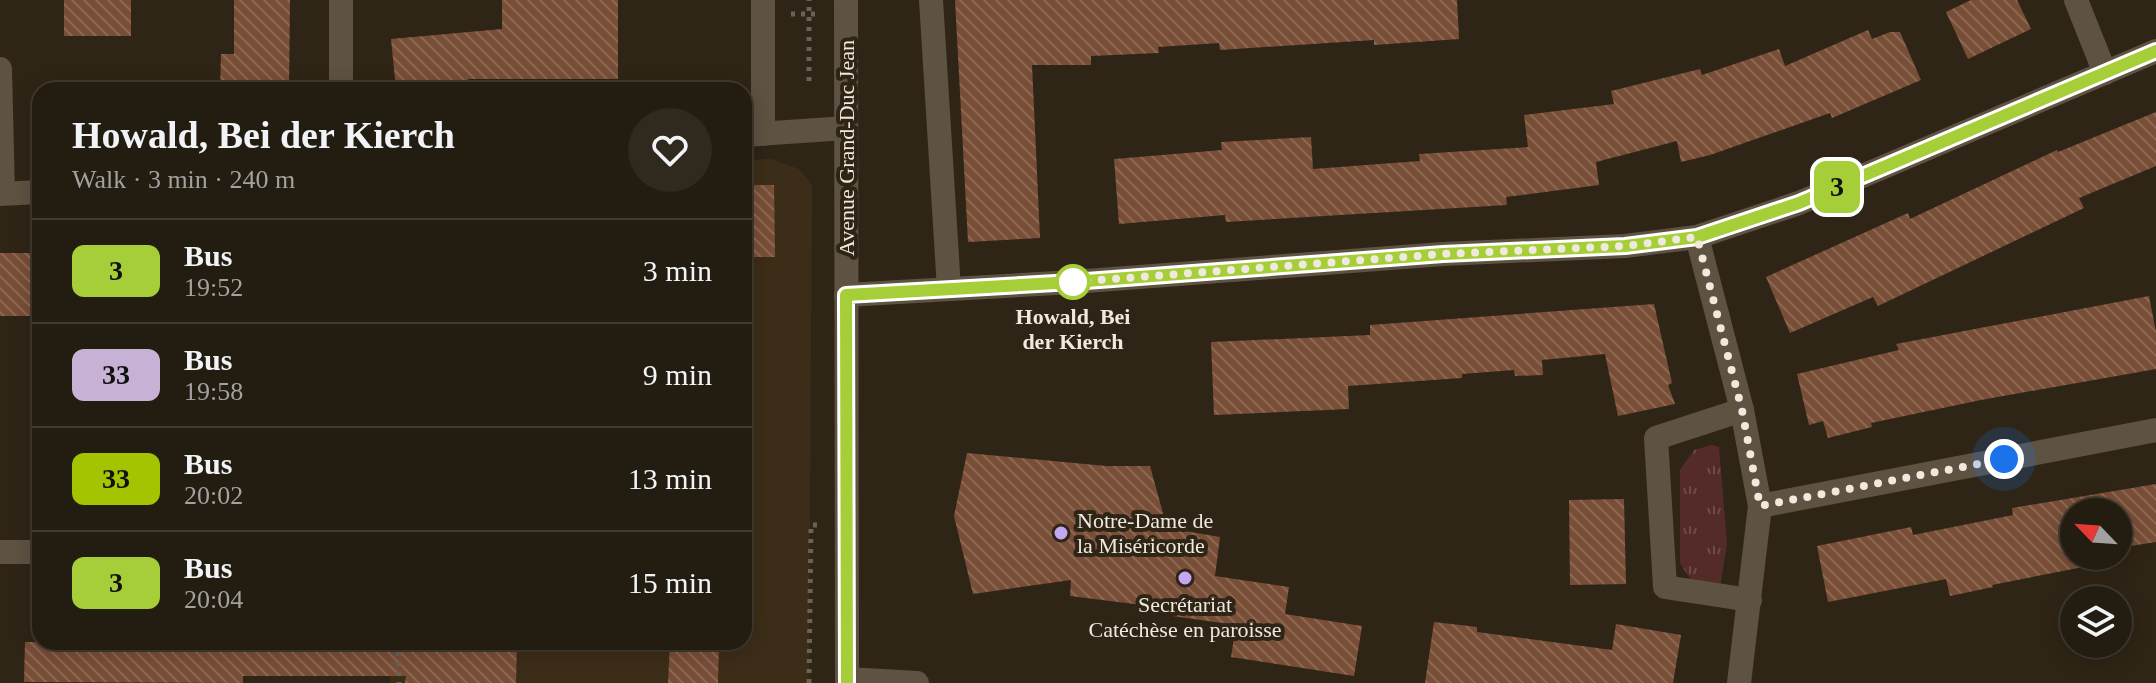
<!DOCTYPE html>
<html lang="en">
<head>
<meta charset="utf-8">
<style>
	:root { --surface:#231c10; --page:#2f291e; --text:#f1f3f6; --muted:#a3a19f; --line:#403a30 }
	body { margin:0; font-family:"Times New Roman",serif; background:var(--page); color:var(--text); height:100vh; display:flex; flex-direction:column; font-size:30px; white-space:nowrap }
	* { box-sizing:border-box; margin:0 }
	p { font-size:26px; color:var(--muted) }
	.icon { flex:none; width:44px; height:44px; fill:none; stroke:currentColor; stroke-width:2; stroke-linecap:round; stroke-linejoin:round }
	.map { position:relative; flex:1; overflow:hidden }
	.panel { position:absolute; left:32px; top:82px; width:720px; height:568px; display:flex; flex-direction:column; background:var(--surface); border-radius:24px; box-shadow:0 4px 20px #0003,0 0 0 2px var(--line) }
	.panel>* { flex:none }
	.badge { padding:0 16px; border-radius:12px; font-size:28px; line-height:52px }
	.needle { width:52px; rotate:295deg }
	.buttons { position:absolute; left:2060px; top:498px; display:grid; gap:16px }
	.buttons a { display:grid; place-items:center; width:72px; height:72px; border-radius:50%; background:var(--surface); box-shadow:0 4px 20px #0003,0 0 0 2px var(--line); font-size:40px }
	.you { position:absolute; width:40px; height:40px; margin:-20px; border:6px solid #fff; border-radius:50%; background:#1a73e8; box-shadow:0 0 0 12px #1a73e833 }
	.map>.badge { position:absolute; translate:-50% -50%; box-shadow:0 0 0 4px #fff }
	.round { display:grid; place-items:center; flex:none; width:84px; height:84px; border-radius:42px; background:var(--page) }
	.overview { display:flex; align-items:center; justify-content:space-between; height:136px; padding:0 40px }
	h1 { font-size:38px; font-weight:700; line-height:60px }
	ul { padding:0; list-style:none }
	li { display:flex; align-items:center; gap:24px; height:104px; padding:0 40px; border-top:2px solid var(--line) }
	li div { flex:1 }
	li b { display:block; font-size:30px }
	li em { font-style:normal }
	li .badge { min-width:88px; font-weight:700; text-align:center }
	.map>svg:first-child { display:block }
	.built { fill:#3c2d18 }
	.grass { fill:url(#grass-tufts) }
	.building { fill:url(#building-back-hatch) }
	.lines { fill:none; stroke-linecap:round; stroke-linejoin:round }
	.path { stroke:#6b6154; stroke-width:5; stroke-dasharray:4 6; stroke-linecap:butt }
	.street { stroke:#5e5242; stroke-width:24 }
	.line-casing { stroke:#fff; stroke-width:18 }
	.line { stroke:#a6ce39; stroke-width:12 }
	.walk { stroke:#f0e9df; stroke-width:8; stroke-dasharray:0 14.4 }
	.stop-dot { fill:#fff; stroke:#a6ce39; stroke-width:4 }
	.poi-dot { fill:#c3a7f2; stroke:#2f2516; stroke-width:3 }
	.labels { text-anchor:middle; stroke-width:8; stroke-linejoin:round; paint-order:stroke }
	.street-label { font-size:22px; fill:#f0e9df; stroke:#2f2516 }
	.stop-label { font-size:22px; font-weight:bold; fill:#f0e9df; stroke:#2f2516 }
	.poi-label { font-size:22px; fill:#f0e9df; stroke:#2f2516; text-anchor:start }
</style>
</head>
<body>
<div class="map">
<svg width="2156" height="683" viewBox="0 0 2156 683">
	<defs>
		<pattern id="grass-tufts" width="24" height="20" patternUnits="userSpaceOnUse" patternTransform="scale(2)"><rect width="24" height="20" fill="#552b2a"/><path d="M3 7l-1-3M5 7V3M7 7l1-3M15 17l-1-3M17 17v-4M19 17l1-3" fill="none" stroke="#6e4a48"/></pattern>
		<pattern id="building-back-hatch" width="6" height="6" patternUnits="userSpaceOnUse" patternTransform="scale(2)"><rect width="6" height="6" fill="#794e37"/><path d="M-1 5l2 2M0 0l6 6M5-1l2 2" fill="none" stroke="#8c6854"/></pattern>
	</defs>
	<rect width="100%" height="100%" fill="#2f2516"/>
	<path class="built" d="M772,159L799,169L812,185L809,683H390V642H744V160Z"/>
	<path class="grass" d="M1712,445L1719,447L1727,544L1720,587L1691,580L1680,563V470L1694,450Z"/>
	<g class="building">
		<rect x="64" y="0" width="67" height="36"/>
		<path d="M234,0H290L289,90H220L221,54H234Z"/>
		<path d="M502,0H618V79H468L469,83L396,89L391,39L502,29Z"/>
		<path d="M955,0H1457L1459,39L1374,45V40L1220,50L1219,43L1158,47L1159,53L1091,56V65H1032L1040,238L968,242Z"/>
		<path d="M1971,0H2017L2031,29L1968,59L1946,12Z"/>
		<path d="M1868,30L1872,39L1890,32H1900L1921,80L1832,118L1830,113L1710,155L1681,162L1677,141L1596,162L1599,185L1506,197L1507,205L1226,222L1225,215L1119,224L1114,159L1222,150L1221,142L1311,137L1313,169L1420,161L1419,154L1528,147L1524,115L1614,104L1611,91L1700,69L1702,75L1779,49L1785,66Z"/>
		<path d="M2156,112V166L2079,198L2084,208L1878,306L1873,297L1790,333L1766,277L1908,213L1910,219L2057,150L2058,152Z"/>
		<path d="M744,185H774L775,257H744Z"/>
		<rect x="0" y="253" width="40" height="63"/>
		<path d="M2149,296L2156,332V369L1981,400L1871,423L1872,427L1828,438L1823,421L1809,425L1797,374L1899,350L1896,344Z"/>
		<path d="M1654,304L1672,383L1668,385L1675,404L1618,416L1605,354L1542,360L1543,375L1515,376L1514,370L1462,374V378L1348,386L1349,409L1214,415L1211,342L1370,335V325Z"/>
		<path d="M967,453L1106,466H1150L1167,528L1220,537L1215,576L1289,587L1285,614L1362,626L1354,676L1231,657L1236,625L1158,614V607L1070,596L1071,580L973,594L954,516Z"/>
		<path d="M2156,484V542L2118,548V512H2074V556H2081L2083,567L1992,585L1993,587L1950,596L1946,579L1828,602L1817,546L1911,527L1913,535L2013,515L2012,508Z"/>
		<path d="M1624,499L1626,584L1570,585L1569,500Z"/>
		<path d="M1434,622L1477,627V632L1612,650L1616,624L1681,635L1673,683H1425Z"/>
		<path d="M25,642H517L516,683H405L406,676H243V683L24,682Z"/>
		<path d="M670,642H719L718,683H668Z"/>
	</g>
	<g class="lines">
		<g class="path">
			<path d="M791,14H821"/>
			<path d="M809,81V0"/>
			<path d="M398,642L399,683"/>
			<path d="M809,683L811,525H820"/>
		</g>
		<g class="street">
			<path d="M763,0V134"/>
			<path d="M846,0L847,683"/>
			<path d="M931,0L949,289"/>
			<path d="M2076,0L2105,73"/>
			<path d="M0,69L3,193"/>
			<path d="M341,90V0"/>
			<path d="M744,135L846,128"/>
			<path d="M0,194L40,192"/>
			<path d="M1697,237L1742,410L1760,506L1739,683"/>
			<path d="M846,295L1073,282L1443,254L1625,246L1697,237L1799,203L2156,51"/>
			<path d="M1742,410L1656,438L1665,587L1750,600"/>
			<path d="M1760,506L2156,430"/>
			<path d="M0,552H40"/>
			<path d="M847,679L917,683"/>
		</g>
	</g>
	<g class="lines">
		<defs>
			<path id="line" d="M847,683L846,295L1073,282L1443,254L1625,246L1697,237L1799,203L2156,51"/>
		</defs>
		<use href="#line" class="line-casing"/>
		<use href="#line" class="line"/>
		<path class="walk" d="M1073,282L1443,254L1625,246L1697,237L1742,410L1760,506L2004,459"/>
	</g>
	<circle class="stop-dot" cx="1073" cy="282" r="16"/>
	<g class="poi-dot">
		<circle cx="1061" cy="533" r="8"/>
		<circle cx="1185" cy="578" r="8"/>
	</g>
	<g class="labels">
		<g class="street-label">
			<text transform="translate(846 148) rotate(-90)" y="8">Avenue Grand-Duc Jean</text>
		</g>
		<g class="stop-label">
			<text x="1073" y="324">Howald, Bei<tspan x="1073" dy="25">der Kierch</tspan></text>
		</g>
		<g class="poi-label">
			<text x="1077" y="528">Notre-Dame de<tspan x="1077" dy="25">la Miséricorde</tspan></text>
			<text x="1185" y="612" text-anchor="middle">Secrétariat<tspan x="1185" dy="25">Catéchèse en paroisse</tspan></text>
		</g>
	</g>
</svg>
<div class="buttons">
<a><svg class="needle" viewBox="-14 -14 28 28"><path d="M0-13l5 13h-10z" fill="#e53935"/><path d="M0 13l5-13h-10z" fill="#a3a19f"/></svg></a>
<a><svg class="icon" aria-label="layers" viewBox="0 0 24 24"><path d="M12 4l9 5-9 5-9-5zM3 14l9 5 9-5"/></svg></a>
</div>
<div class="you" style="left:2004px;top:459px"></div>
<b class="badge" style="left:1837px;top:187px;background:#a6ce39;color:#111">3</b>
<section class="panel">
<div class="overview"><div><h1>Howald, Bei der Kierch</h1><p>Walk · 3 min · 240 m</p></div><a class="round"><svg class="icon" aria-label="heart" viewBox="0 0 24 24"><path d="M12 20l-8-8c-3-5 5-10 8-4 3-6 11-1 8 4z"/></svg></a></div>
<ul>
<li><span class="badge" style="background:#a6ce39;color:#111">3</span><div><b>Bus</b><p>19:52</p></div><em>3 min</em></li>
<li><span class="badge" style="background:#c7b2d5;color:#111">33</span><div><b>Bus</b><p>19:58</p></div><em>9 min</em></li>
<li><span class="badge" style="background:#a4c300;color:#111">33</span><div><b>Bus</b><p>20:02</p></div><em>13 min</em></li>
<li><span class="badge" style="background:#a6ce39;color:#111">3</span><div><b>Bus</b><p>20:04</p></div><em>15 min</em></li>
</ul>
</section>
</div>
</body>
</html>
